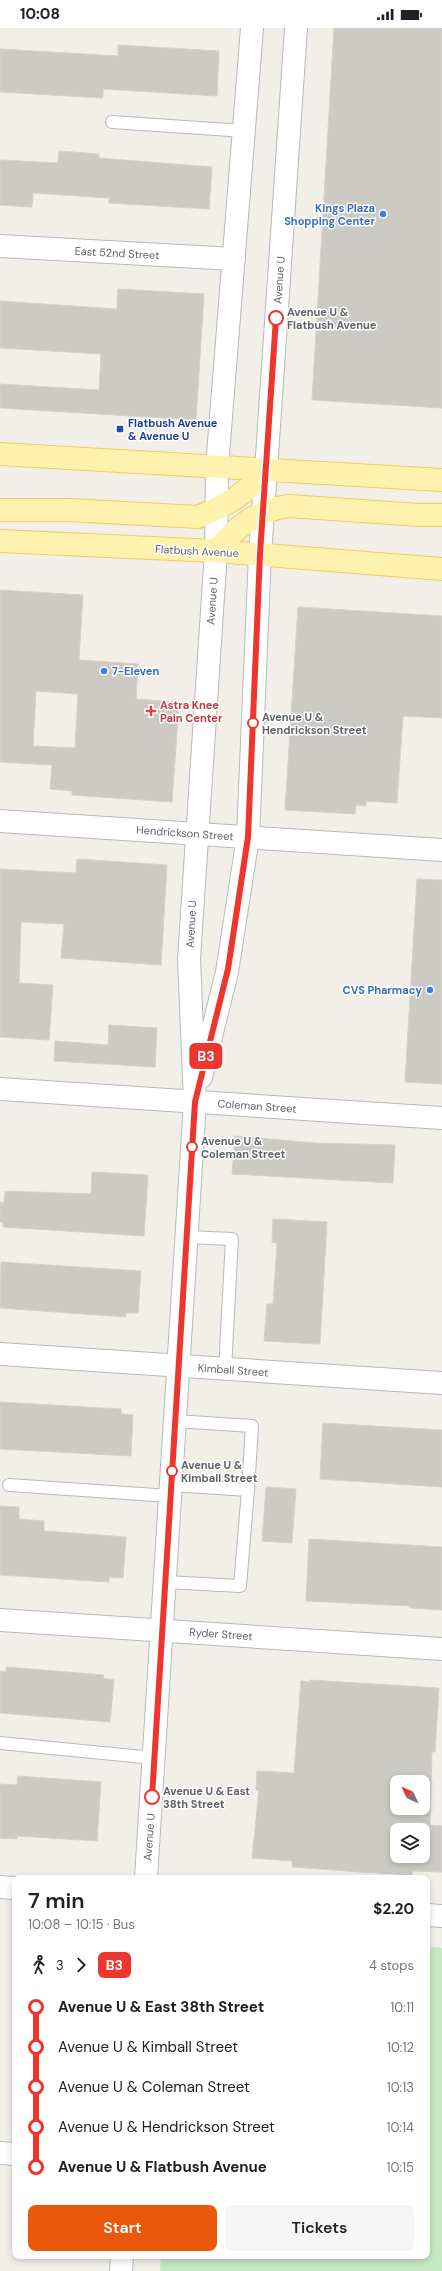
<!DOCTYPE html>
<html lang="en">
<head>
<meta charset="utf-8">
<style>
	:root { --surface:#fff; --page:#f6f6f6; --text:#202124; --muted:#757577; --accent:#ea580c }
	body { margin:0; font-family:"DM Sans",sans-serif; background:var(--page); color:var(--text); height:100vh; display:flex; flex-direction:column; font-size:15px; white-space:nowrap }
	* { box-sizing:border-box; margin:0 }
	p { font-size:13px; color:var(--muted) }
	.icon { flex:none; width:22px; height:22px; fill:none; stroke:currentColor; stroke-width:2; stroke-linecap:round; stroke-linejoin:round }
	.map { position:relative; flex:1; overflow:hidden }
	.panel { position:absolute; left:12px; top:1847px; width:418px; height:384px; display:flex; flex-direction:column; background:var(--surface); border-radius:8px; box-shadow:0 2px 6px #0003 }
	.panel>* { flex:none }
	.badge { padding:0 8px; border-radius:6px; font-size:14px; line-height:26px }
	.needle { width:26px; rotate:314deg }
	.tools { position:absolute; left:390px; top:1747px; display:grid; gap:8px }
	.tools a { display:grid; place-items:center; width:40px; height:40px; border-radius:8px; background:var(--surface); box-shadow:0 2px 6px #0003; font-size:20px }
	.map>.badge { position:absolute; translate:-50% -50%; box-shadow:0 0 0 2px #fff }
	.legs { display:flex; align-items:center; gap:6px; height:44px; padding:0 16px; font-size:13px }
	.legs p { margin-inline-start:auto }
	.overview { display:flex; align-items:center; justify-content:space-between; height:68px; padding:0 16px }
	h1 { font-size:22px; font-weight:600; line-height:30px }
	.button { display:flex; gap:8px; margin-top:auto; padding:8px 16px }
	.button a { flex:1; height:46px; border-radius:8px; background:var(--accent); color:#fff; font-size:16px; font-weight:600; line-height:46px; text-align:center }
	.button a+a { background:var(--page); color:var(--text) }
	ul { padding:0 16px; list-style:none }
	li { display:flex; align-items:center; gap:14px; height:40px; font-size:15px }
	li i { display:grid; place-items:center; width:6px; height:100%; margin:0 5px; background:currentColor }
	li i::after { content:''; width:10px; height:10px; margin:-5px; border:3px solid; border-radius:50%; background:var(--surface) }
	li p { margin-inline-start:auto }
	li:first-child i { background:linear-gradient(#0000 50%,currentColor 0) }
	li:last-child i { background:linear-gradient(currentColor 50%,#0000 0) }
	.status { display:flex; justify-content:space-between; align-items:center; height:28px; padding:0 20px; background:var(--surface); direction:ltr }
	.status svg { height:11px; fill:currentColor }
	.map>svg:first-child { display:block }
	.green { fill:#c5e8c5 }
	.building { fill:#cccac5; stroke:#d6d1c6; fill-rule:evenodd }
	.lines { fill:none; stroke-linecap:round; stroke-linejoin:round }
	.lane-casing { stroke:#b5b8bc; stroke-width:14 }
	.street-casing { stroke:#b5b8bc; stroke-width:24 }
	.secondary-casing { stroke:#b6babf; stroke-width:24 }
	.primary-casing { stroke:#f2c960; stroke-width:24 }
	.lane { stroke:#fff; stroke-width:12 }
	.street { stroke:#fff; stroke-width:22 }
	.secondary { stroke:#fff; stroke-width:22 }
	.primary { stroke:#fff2af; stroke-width:22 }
	.line-1-casing { stroke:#fff; stroke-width:9 }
	.line-1 { stroke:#ee352e; stroke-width:6 }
	.shop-dot { fill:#3f7fe0; stroke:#fff; stroke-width:1.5 }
	.stop-1-dot { fill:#fff; stroke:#ee352e; stroke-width:2 }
	.transit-dot { fill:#1a4fb4; stroke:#fff; stroke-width:1.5 }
	.health-dot { fill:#e0444e; stroke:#fff; stroke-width:1.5 }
	.labels { text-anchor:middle; stroke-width:3; stroke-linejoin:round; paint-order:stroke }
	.shop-label { font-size:11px; font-weight:bold; fill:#366cbe; stroke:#fff; text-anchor:end }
	.street-label { font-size:11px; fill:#5f6368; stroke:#fff }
	.stop-label { font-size:11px; font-weight:bold; fill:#5f6368; stroke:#fff; text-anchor:start }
	.transit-label { font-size:11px; font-weight:bold; fill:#164399; stroke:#fff; text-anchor:start }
	.health-label { font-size:11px; font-weight:bold; fill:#be3a42; stroke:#fff; text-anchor:start }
</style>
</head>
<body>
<div class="status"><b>10:08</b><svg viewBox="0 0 49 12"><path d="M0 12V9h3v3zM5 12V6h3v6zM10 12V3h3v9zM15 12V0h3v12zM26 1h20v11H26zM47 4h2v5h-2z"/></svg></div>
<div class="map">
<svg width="442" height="2243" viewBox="0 0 442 2243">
	<rect width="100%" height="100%" fill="#f1efe8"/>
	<path class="green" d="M427,1919L442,1920V2243H160L161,2228H427Z"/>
	<g class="building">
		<path d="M334,0H442V380L312,372Z"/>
		<path d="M118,17L219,23L217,68L103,61V70L0,64V21L118,28Z"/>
		<path d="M59,123L99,126V130L212,139L209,181L109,175V170L33,165L32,179L0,177V132L58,135Z"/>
		<path d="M118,261L204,266L196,392L0,380V356L99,362L101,326L0,320V273L117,281Z"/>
		<path d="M0,562L83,567L79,632L138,636L136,671L176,674L179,676L172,774L72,767V763L50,761L52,737L0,734ZM36,663L78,666L75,720L33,718Z"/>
		<path d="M298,579L442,588V690L403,688L397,775L366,773V778L356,777L355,786L285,782Z"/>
		<path d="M77,831L167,837L161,937L61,930L64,896L21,894L19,955L53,957L49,1012L0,1009V841L76,845Z"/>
		<path d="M417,851L442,852V1056L405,1054Z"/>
		<path d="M109,997L157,1000L155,1039L54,1033L55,1013L108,1017Z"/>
		<path d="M235,1108L316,1115L395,1117L393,1155L232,1146Z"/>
		<path d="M92,1144L148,1147L144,1208L3,1199V1194H0V1174L4,1175L5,1163L91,1166Z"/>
		<path d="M273,1191L327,1194L320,1316L264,1313L267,1276H273L277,1215L272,1214Z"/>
		<path d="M1,1234L141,1243L138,1285H126V1289L0,1280Z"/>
		<path d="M0,1374L121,1381V1386L133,1387L131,1428L0,1421Z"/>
		<path d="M323,1395L442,1402V1459L320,1451Z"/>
		<path d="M266,1459L296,1461L292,1515L262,1513Z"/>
		<path d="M0,1478L19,1479V1491L44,1493V1503L126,1509L123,1550L109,1549V1554L0,1547Z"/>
		<path d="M309,1511L442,1519V1582L410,1580L411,1578L306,1573Z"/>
		<path d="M6,1639L104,1647L103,1650L114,1652L110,1694L0,1685V1643L6,1644Z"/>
		<path d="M310,1652L439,1660L435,1724H432L430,1797L442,1798V1844L412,1843V1847L360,1844L292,1839V1833L252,1830L259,1762H256L257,1743L294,1745L301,1653L310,1654ZM397,1754H423V1780H397ZM397,1802H423V1828H397Z"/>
		<path d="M18,1748L101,1754L97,1813L18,1808L17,1811L0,1810V1756L17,1757Z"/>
	</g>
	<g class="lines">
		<defs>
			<g id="lane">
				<path d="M112,94L244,103"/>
				<path d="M187,1209L232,1211L225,1341"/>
				<path d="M175,1393L252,1398L248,1462"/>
				<path d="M9,1457L170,1468"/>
				<path d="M165,1554L240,1558L248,1462L171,1457"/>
				<path d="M0,1715L154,1730"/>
			</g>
			<g id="street">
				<path d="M0,218L234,231"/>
				<path d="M217,439L252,0"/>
				<path d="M266,442L296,0"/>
				<path d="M0,793L442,822"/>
				<path d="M0,1061L442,1090"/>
				<path d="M0,1326L442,1355"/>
				<path d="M0,1592L442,1621"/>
				<path d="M0,1859L15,1860"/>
				<path d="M427,1887L442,1888"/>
				<path d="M0,2125L15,2126"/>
			</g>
			<g id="secondary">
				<path d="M201,1049L227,944L248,809L260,526L266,442"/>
				<path d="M146,1850L195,1074L189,931L216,523L217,439"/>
				<path d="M121,2243L122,2228"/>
			</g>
			<g id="primary">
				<path d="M0,426L442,452"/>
				<path d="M0,482H69L198,489C228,476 246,466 266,442"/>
				<path d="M0,513L216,523L442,541"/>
				<path d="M216,523C236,499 257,482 289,478L419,487H442"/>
			</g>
		</defs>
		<use href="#lane" class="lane-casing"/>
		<use href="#street" class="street-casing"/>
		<use href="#secondary" class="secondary-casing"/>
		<use href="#primary" class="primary-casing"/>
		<use href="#lane" class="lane"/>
		<use href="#street" class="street"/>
		<use href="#secondary" class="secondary"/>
		<use href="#primary" class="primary"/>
	</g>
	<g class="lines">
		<defs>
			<path id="line-1" d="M152,1769L195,1074L228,941L248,809L260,526L276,290"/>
		</defs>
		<use href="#line-1" class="line-1-casing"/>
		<use href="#line-1" class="line-1"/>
	</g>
	<g class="shop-dot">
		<circle cx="383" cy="186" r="4"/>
		<circle cx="104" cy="643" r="4"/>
		<circle cx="430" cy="962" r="4"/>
	</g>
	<g class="stop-1-dot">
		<circle cx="276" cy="290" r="7"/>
		<circle cx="253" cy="695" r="5"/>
		<circle cx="192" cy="1119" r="5"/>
		<circle cx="172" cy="1443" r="5"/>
		<circle cx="152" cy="1769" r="7"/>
	</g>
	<rect class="transit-dot" x="116" y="397" width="8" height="8" rx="2"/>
	<path class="health-dot" d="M149 677h4v4h4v4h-4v4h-4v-4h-4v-4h4z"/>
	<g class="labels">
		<g class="shop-label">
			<text x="375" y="184">Kings Plaza<tspan x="375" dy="13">Shopping Center</tspan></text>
			<text x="112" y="647" text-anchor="start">7-Eleven</text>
			<text x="422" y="966">CVS Pharmacy</text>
		</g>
		<g class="street-label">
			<text transform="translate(117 225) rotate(3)" y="4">East 52nd Street</text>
			<text transform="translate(279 252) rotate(-86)" y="4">Avenue U</text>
			<text transform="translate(197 523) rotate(3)" y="4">Flatbush Avenue</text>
			<text transform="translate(212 573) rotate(-86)" y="4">Avenue U</text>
			<text transform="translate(185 805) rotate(4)" y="4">Hendrickson Street</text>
			<text transform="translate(191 896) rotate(-87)" y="4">Avenue U</text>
			<text transform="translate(257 1078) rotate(4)" y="4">Coleman Street</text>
			<text transform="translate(233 1342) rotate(4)" y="4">Kimball Street</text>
			<text transform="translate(221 1606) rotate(4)" y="4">Ryder Street</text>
			<text transform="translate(149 1809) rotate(-86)" y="4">Avenue U</text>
		</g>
		<g class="stop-label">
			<text x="287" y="288">Avenue U &amp;<tspan x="287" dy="13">Flatbush Avenue</tspan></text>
			<text x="262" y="693">Avenue U &amp;<tspan x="262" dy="13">Hendrickson Street</tspan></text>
			<text x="201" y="1117">Avenue U &amp;<tspan x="201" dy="13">Coleman Street</tspan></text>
			<text x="181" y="1441">Avenue U &amp;<tspan x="181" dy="13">Kimball Street</tspan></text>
			<text x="163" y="1767">Avenue U &amp; East<tspan x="163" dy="13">38th Street</tspan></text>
		</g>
		<g class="transit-label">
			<text x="128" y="399">Flatbush Avenue<tspan x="128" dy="13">&amp; Avenue U</tspan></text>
		</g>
		<g class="health-label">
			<text x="160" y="681">Astra Knee<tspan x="160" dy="13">Pain Center</tspan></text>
		</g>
	</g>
</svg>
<div class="tools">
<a><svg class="needle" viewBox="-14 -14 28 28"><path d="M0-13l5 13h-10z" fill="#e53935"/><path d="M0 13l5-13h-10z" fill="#757577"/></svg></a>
<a><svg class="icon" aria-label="layers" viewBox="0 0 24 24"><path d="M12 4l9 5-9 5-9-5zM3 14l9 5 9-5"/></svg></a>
</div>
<b class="badge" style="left:206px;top:1028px;background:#ee352e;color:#fff">B3</b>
<section class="panel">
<div class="overview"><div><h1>7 min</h1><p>10:08 – 10:15 · Bus</p></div><b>$2.20</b></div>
<div class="legs"><svg class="icon" aria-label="walk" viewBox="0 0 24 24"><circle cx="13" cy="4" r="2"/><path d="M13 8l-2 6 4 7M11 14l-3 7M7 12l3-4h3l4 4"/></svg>3<svg class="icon" aria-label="forward" viewBox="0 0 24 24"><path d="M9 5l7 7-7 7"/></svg><b class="badge" style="background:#ee352e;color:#fff">B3</b><p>4 stops</p></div>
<ul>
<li><i style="color:#ee352e"></i><b>Avenue U &amp; East 38th Street</b><p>10:11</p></li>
<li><i style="color:#ee352e"></i><span>Avenue U &amp; Kimball Street</span><p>10:12</p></li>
<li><i style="color:#ee352e"></i><span>Avenue U &amp; Coleman Street</span><p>10:13</p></li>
<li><i style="color:#ee352e"></i><span>Avenue U &amp; Hendrickson Street</span><p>10:14</p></li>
<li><i style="color:#ee352e"></i><b>Avenue U &amp; Flatbush Avenue</b><p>10:15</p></li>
</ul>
<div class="button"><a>Start</a><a>Tickets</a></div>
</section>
</div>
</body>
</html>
